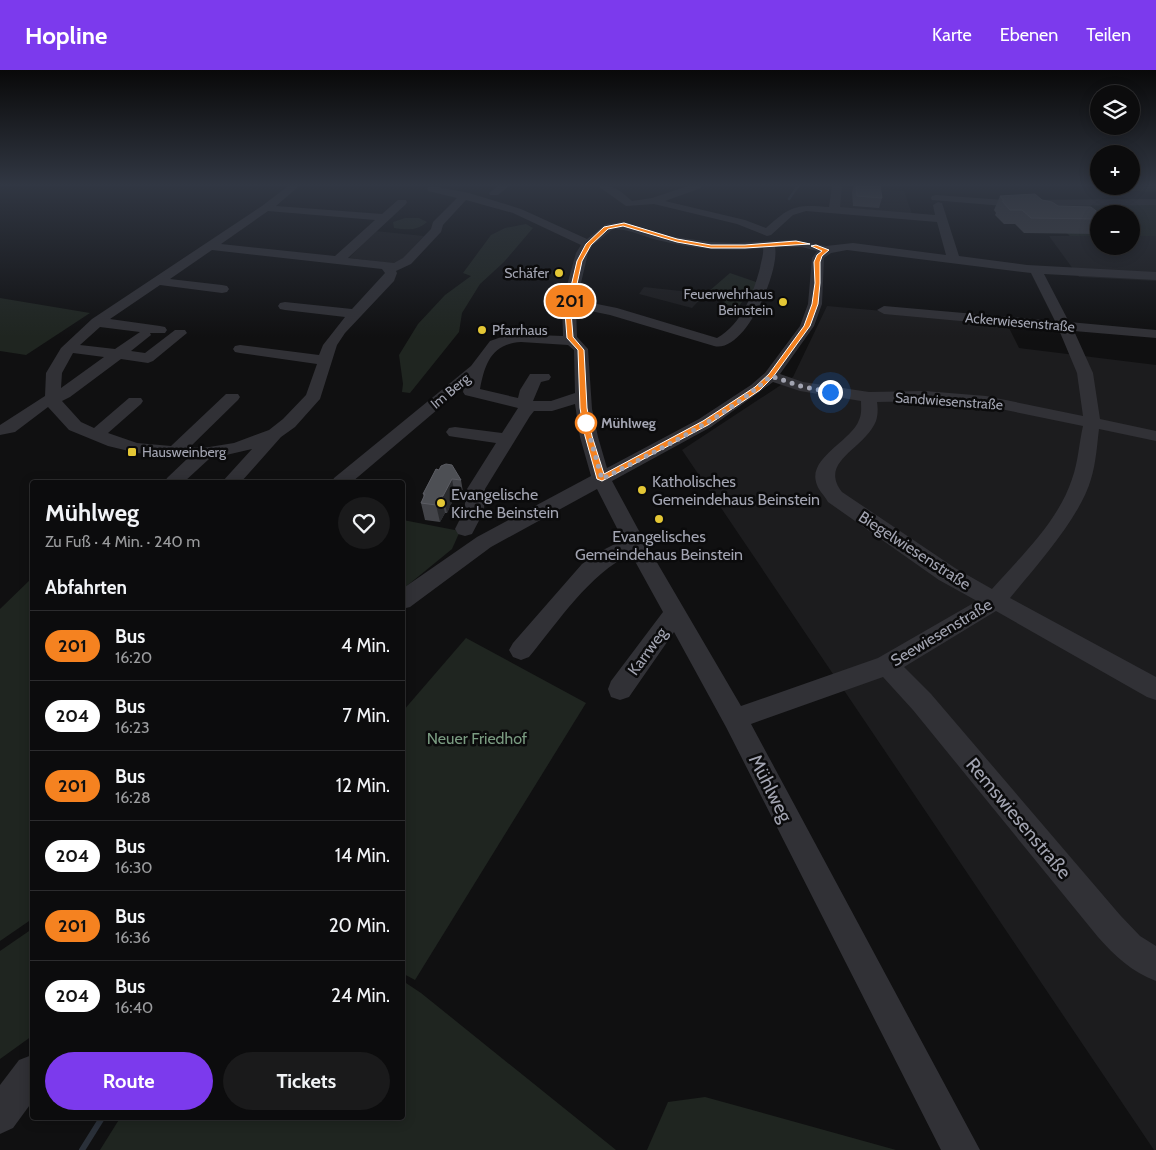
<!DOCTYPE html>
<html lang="de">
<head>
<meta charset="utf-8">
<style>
	:root { --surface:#0c0c0d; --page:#1a1a1b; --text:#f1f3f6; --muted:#9a9b9d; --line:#2c2c2e; --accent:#7c3aed }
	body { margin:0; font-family:Cabin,sans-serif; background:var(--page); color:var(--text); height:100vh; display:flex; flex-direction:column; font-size:19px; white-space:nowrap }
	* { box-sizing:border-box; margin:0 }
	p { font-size:16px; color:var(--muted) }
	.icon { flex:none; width:28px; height:28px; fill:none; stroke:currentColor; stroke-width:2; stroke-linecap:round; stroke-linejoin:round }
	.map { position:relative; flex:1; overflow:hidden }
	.drawer { position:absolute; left:30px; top:410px; width:375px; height:640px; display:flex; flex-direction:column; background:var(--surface); border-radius:5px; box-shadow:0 2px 12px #0003,0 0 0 1px var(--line) }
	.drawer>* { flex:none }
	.badge { padding:0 10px; border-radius:16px; font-size:18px; line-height:32px }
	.buttons { position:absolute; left:1090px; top:15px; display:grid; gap:10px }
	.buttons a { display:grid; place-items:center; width:50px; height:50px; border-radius:50%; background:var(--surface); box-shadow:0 2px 12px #0003,0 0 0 1px var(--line); font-size:25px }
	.you { position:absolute; width:25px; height:25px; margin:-12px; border:4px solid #fff; border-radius:50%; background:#1a73e8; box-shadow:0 0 0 8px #1a73e833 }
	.map>.badge { position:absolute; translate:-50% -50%; box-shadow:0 0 0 2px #fff }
	h2 { padding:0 15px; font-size:19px; line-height:45px }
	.round { display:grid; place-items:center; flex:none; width:52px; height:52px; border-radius:26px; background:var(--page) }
	.head { display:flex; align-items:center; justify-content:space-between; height:85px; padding:0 15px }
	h1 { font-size:24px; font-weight:700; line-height:38px }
	.cta { display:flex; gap:10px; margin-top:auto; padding:10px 15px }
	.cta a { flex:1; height:58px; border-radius:30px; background:var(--accent); color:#fff; font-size:20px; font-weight:700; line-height:58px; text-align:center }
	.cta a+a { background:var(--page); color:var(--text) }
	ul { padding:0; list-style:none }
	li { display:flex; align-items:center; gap:15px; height:70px; padding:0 15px; border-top:1px solid var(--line) }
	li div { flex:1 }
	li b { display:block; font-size:19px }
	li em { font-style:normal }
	li .badge { min-width:55px; font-weight:700; text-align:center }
	header { display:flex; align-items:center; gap:30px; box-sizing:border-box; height:70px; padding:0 25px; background:var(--accent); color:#fff }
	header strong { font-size:24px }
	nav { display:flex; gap:28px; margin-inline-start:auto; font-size:18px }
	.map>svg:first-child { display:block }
	.built { fill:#1c1c1e }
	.green { fill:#1f2520 }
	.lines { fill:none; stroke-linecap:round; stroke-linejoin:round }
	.stream-far1 { stroke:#2a3039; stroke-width:2.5 }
	.stream { stroke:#2a3039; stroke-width:6 }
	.minor { fill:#313136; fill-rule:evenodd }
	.wall { fill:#434449 }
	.shaded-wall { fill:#2a2b2e }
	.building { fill:#4d4f54; stroke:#5b5c63 }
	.line { fill:#f58220; stroke:#fff }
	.walk { stroke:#a2a4b1; stroke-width:5; stroke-dasharray:0 9 }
	.poi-dot { fill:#e4c735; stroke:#0b0b0c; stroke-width:2 }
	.stop-dot { fill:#fff; stroke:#f58220; stroke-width:2.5 }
	.labels { text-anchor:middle; stroke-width:5; stroke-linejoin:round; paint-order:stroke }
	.far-poi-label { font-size:14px; fill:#a2a4b1; stroke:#0b0b0c; text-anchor:end }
	.far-street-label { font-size:14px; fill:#a2a4b1; stroke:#0b0b0c }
	.far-stop-label { font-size:14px; font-weight:bold; fill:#a2a4b1; stroke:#0b0b0c; text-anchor:start }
	.poi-label { font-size:16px; fill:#a2a4b1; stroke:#0b0b0c; text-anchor:start }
	.street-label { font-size:16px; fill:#a2a4b1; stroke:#0b0b0c }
	.park-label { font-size:16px; fill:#7a9b81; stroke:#0b0b0c }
	.near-street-label { font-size:19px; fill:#a2a4b1; stroke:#0b0b0c }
</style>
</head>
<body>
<header>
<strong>Hopline</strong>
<nav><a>Karte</a><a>Ebenen</a><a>Teilen</a></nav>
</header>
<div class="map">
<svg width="1156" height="1080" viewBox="0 0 1156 1080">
	<rect width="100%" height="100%" fill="#101011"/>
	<g class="built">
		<path d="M838,117L904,121L912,144L836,137Z"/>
		<path d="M375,161L424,166L398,194L349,188Z"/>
		<path d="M1049,166H1099V176H1131V166H1156V211L1079,207Z"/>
		<path d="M644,217L699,223L704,225L692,238L639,224Z"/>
		<path d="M827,236L1006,252L1019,278L1156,295V1080H1154L682,380L793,307Z"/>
	</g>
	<g class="green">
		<path d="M1112,116H1156V122L1116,120Z"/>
		<path d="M1035,134H1156V166H1131V144H1099V166H1070Z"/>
		<path d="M405,148H419L427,152C417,161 407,160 394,158L393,152Z"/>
		<path d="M526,154L533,158L504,192L480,214L462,243L459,262L410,323L402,322L403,314L399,285L418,254L445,225L471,206L463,203L491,165L505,158Z"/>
		<path d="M730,203L759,213L752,230L745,228L736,240L708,222Z"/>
		<path d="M0,228L90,243L26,285L0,281Z"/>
		<path d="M403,450L460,461L452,479L403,519Z"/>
		<path d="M32,508V849L0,871V539Z"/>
		<path d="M466,568L586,633L415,910L402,903L403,641Z"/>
		<path d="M32,859V966L0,989V881Z"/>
		<path d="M403,911L421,923L616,1080H100L120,1048H402Z"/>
		<path d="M705,1027L896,1080H647L668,1032Z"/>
	</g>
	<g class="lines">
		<path class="stream-far1" d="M789,129L798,116"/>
		<path class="stream" d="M82,1080L102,1048"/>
		<g class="minor">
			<path d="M288,116H299L276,136L382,144L398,130H406L407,132L406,134L348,188L394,193L403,188L431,159L433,152L457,128L428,121L427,119L428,117L432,116L469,123L521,139L587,169L606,154L623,152L662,165L710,172L736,173L792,170L826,176L853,173L946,185L937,152L806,141L793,145L771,165L767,166L737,154L654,134L626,136L598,116C613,114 621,121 632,131L652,128L688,116H702L701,118L665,131L745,150L766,158C790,136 796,134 829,137L832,116H842L840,137L935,145L933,135L938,132L942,133L959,186L1027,195L1156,202V210L1044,204L1069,252L1156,260V268L1074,261L1093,303L1100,349L1156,361V371L1099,359C1097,375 1096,393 1091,409C1080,448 1036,496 1010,528L1156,607V630L1147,627L996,541L904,597L931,624L1120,845L1140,866L1156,876V911C1132,902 1115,886 1098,867L913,640L883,607L751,654L980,1080H941L726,657L674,562L629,627L620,630L611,627L608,619L611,611L663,542L631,484C589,504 559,551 529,587L521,590L513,587L509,580L513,573L582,494L601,481L623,470L597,419L491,477L410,537L402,539V519L477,467L591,406L580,367L575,334L552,341H534L530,346L485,419L484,441L472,464L465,466L458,464L455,459L464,441L467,419L496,373L455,367L449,366L446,362L449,358L455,357L502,363L518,338L465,325L463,322L464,317L352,412H332L334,408L471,296L490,271L510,264L563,266L562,233L576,183L581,175L513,143L466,130L443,155L441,162L411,194L396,201L397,203L394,211L345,263L337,275L320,329L295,357L281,367L241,412H222L252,379L209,389L184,412H165L167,408L188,388L137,383L108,376L69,360L48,337L15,362L0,365V355L45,326L46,303L61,278L92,249L262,136ZM268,141L375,150L335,186L221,174ZM613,159C628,158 646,168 662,171C695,179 728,182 763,178C764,184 761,191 760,198C753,224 742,254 717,268L617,238L577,230L588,183L592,176ZM775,177H802L817,181L812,188L808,234L800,256L765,303L751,315L699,349L607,398L598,367L592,339L588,279L577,267L576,238L610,245L714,276C745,284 780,201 775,177ZM212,180L382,199L385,203L352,239L285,232L280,233L278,236L280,239L285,240L345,247L323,275L319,285L240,275L235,276L233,279L235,282L240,283L317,294L306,325L283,349L269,360L234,373L203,378L190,377L238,330L240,327L238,324H226L171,376L137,373L108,363L141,334L143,331L141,328H129L94,358L81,352L62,331L70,327L121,289L148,293L153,291L187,263L185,260H175L145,283L131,281L151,265L150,263H165L167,260L165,257L160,256L110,249L160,215L222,223L227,222L229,219L227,216L222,215L170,209ZM847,180L1031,203L1055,251L884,236L877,240L884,244L1059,260L1077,303L1083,346L986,326L925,321L869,322L803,312L780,304L814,256L822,234L824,188L831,183ZM100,257L140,262L115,279L80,275ZM521,272L568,275L574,280L575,323L551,331H533L541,312L549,310L551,307L549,304H530L520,320L518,328L480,319C485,294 491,274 521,272ZM73,283L104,287L61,318L62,303ZM773,312L800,321L861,331C861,337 862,344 859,350C851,372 806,388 817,415C819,421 825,426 828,432L939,510L977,531L878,588L741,636L645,472L612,411L711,357ZM925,331L986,336L1083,356C1079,373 1078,393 1072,409C1058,452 1021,486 992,519L955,498L842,422C818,391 864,380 876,351C878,345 878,338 877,332Z"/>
			<path d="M498,116H509L498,125H490L489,123Z"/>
			<path d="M936,125L1004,130L1156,129V135L1004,136L932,130L931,128L932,126Z"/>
			<path d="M32,985V1032L13,1058L0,1064V1015L19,990Z"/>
		</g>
	</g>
	<g class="wall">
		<path d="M854,116L882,128L879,138L853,136L852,122Z"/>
		<path d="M1000,126L1042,130L1058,136L1099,144V164L1024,163L1015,154H1004L995,145L996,143L994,140Z"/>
		<path d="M436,399L461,410L464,428L455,426L447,443H445L440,452L425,450L421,433L424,428L423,424Z"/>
	</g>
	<g class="shaded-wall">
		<path d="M452,409L455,426L447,443L443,426Z"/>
		<path d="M441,426L445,443L440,452L436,435Z"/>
	</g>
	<g class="building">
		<path d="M856,116H880L882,128L857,126Z"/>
		<path d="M1035,124L1042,130L1052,132L1058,136L1091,137L1100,144H1099V149L1031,148L1022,140H1010L1002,131H1004L1000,126Z"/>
		<path d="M446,394L452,395L461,410L452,409L443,426H441L436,435L421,433L425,424H423L436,399L439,400L441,396Z"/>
	</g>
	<linearGradient id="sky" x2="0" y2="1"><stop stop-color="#090909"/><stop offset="0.43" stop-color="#313743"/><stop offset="1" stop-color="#313743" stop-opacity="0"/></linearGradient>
	<rect width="1156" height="267" fill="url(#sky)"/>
	<path class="line" d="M624,153L677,169L711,175H745L796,171L810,174L745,178H711L677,172L623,156L608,159L591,175L582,191L571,242L573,267L584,280L587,338L592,366L604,404L703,351L755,317L769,304L804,256L812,234L815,213L814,192L817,185L822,181L811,176L816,175L829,180L822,186L820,192V213L818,234L810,256L773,307L760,320L708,355L602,411L597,409L585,366L580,338L578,280L567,268L565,242L577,191L586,174L604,157Z"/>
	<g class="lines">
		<path class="walk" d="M586,353L602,409C659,379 722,350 771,306L800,316L830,322"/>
	</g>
	<g class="poi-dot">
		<circle cx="559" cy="203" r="5"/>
		<circle cx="783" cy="232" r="5"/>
		<circle cx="482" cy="260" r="5"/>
		<rect x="127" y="377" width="10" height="10" rx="2.5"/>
		<circle cx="642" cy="420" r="5"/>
		<circle cx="441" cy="433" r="5"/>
		<circle cx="659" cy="449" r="5"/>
	</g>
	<circle class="stop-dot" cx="586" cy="353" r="10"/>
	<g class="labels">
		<g class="far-poi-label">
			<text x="549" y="208">Schäfer</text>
			<text x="773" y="229">Feuerwehrhaus<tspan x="773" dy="16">Beinstein</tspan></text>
			<text x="492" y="265" text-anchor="start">Pfarrhaus</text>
			<text x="142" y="387" text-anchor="start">Hausweinberg</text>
		</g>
		<g class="far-street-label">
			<text transform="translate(1020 252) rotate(5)" y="5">Ackerwiesenstraße</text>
			<text transform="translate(450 321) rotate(-40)" y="5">Im Berg</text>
			<text transform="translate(949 331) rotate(4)" y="5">Sandwiesenstraße</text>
		</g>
		<g class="far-stop-label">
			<text x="601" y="358">Mühlweg</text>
		</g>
		<g class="poi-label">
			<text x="652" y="417">Katholisches<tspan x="652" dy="18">Gemeindehaus Beinstein</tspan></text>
			<text x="451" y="430">Evangelische<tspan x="451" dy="18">Kirche Beinstein</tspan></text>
			<text x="659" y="472" text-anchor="middle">Evangelisches<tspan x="659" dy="18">Gemeindehaus Beinstein</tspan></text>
		</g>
		<g class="street-label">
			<text transform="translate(915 480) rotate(33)" y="6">Biegelwiesenstraße</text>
			<text transform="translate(941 562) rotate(-31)" y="6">Seewiesenstraße</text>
			<text transform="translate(647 581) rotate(-54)" y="6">Karrweg</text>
		</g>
		<g class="park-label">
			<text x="477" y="674">Neuer Friedhof</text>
		</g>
		<g class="near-street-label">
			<text transform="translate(771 718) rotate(63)" y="7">Mühlweg</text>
			<text transform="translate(1019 748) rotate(50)" y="7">Remswiesenstraße</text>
		</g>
	</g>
</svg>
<div class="buttons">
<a><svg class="icon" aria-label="layers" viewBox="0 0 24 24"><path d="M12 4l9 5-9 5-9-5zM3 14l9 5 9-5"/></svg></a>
<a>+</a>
<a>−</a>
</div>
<div class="you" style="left:830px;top:322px"></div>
<b class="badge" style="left:570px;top:231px;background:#f58220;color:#111">201</b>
<section class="drawer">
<div class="head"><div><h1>Mühlweg</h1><p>Zu Fuß · 4 Min. · 240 m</p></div><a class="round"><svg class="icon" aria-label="heart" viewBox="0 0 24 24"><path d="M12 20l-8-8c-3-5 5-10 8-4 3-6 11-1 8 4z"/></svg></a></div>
<h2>Abfahrten</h2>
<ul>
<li><span class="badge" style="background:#f58220;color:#111">201</span><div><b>Bus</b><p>16:20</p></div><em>4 Min.</em></li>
<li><span class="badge" style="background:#fff;color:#111">204</span><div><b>Bus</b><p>16:23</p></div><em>7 Min.</em></li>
<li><span class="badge" style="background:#f58220;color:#111">201</span><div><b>Bus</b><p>16:28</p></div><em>12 Min.</em></li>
<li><span class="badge" style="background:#fff;color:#111">204</span><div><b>Bus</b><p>16:30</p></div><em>14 Min.</em></li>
<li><span class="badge" style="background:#f58220;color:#111">201</span><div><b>Bus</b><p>16:36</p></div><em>20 Min.</em></li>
<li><span class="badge" style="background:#fff;color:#111">204</span><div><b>Bus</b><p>16:40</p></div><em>24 Min.</em></li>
</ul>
<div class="cta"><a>Route</a><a>Tickets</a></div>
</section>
</div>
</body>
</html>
